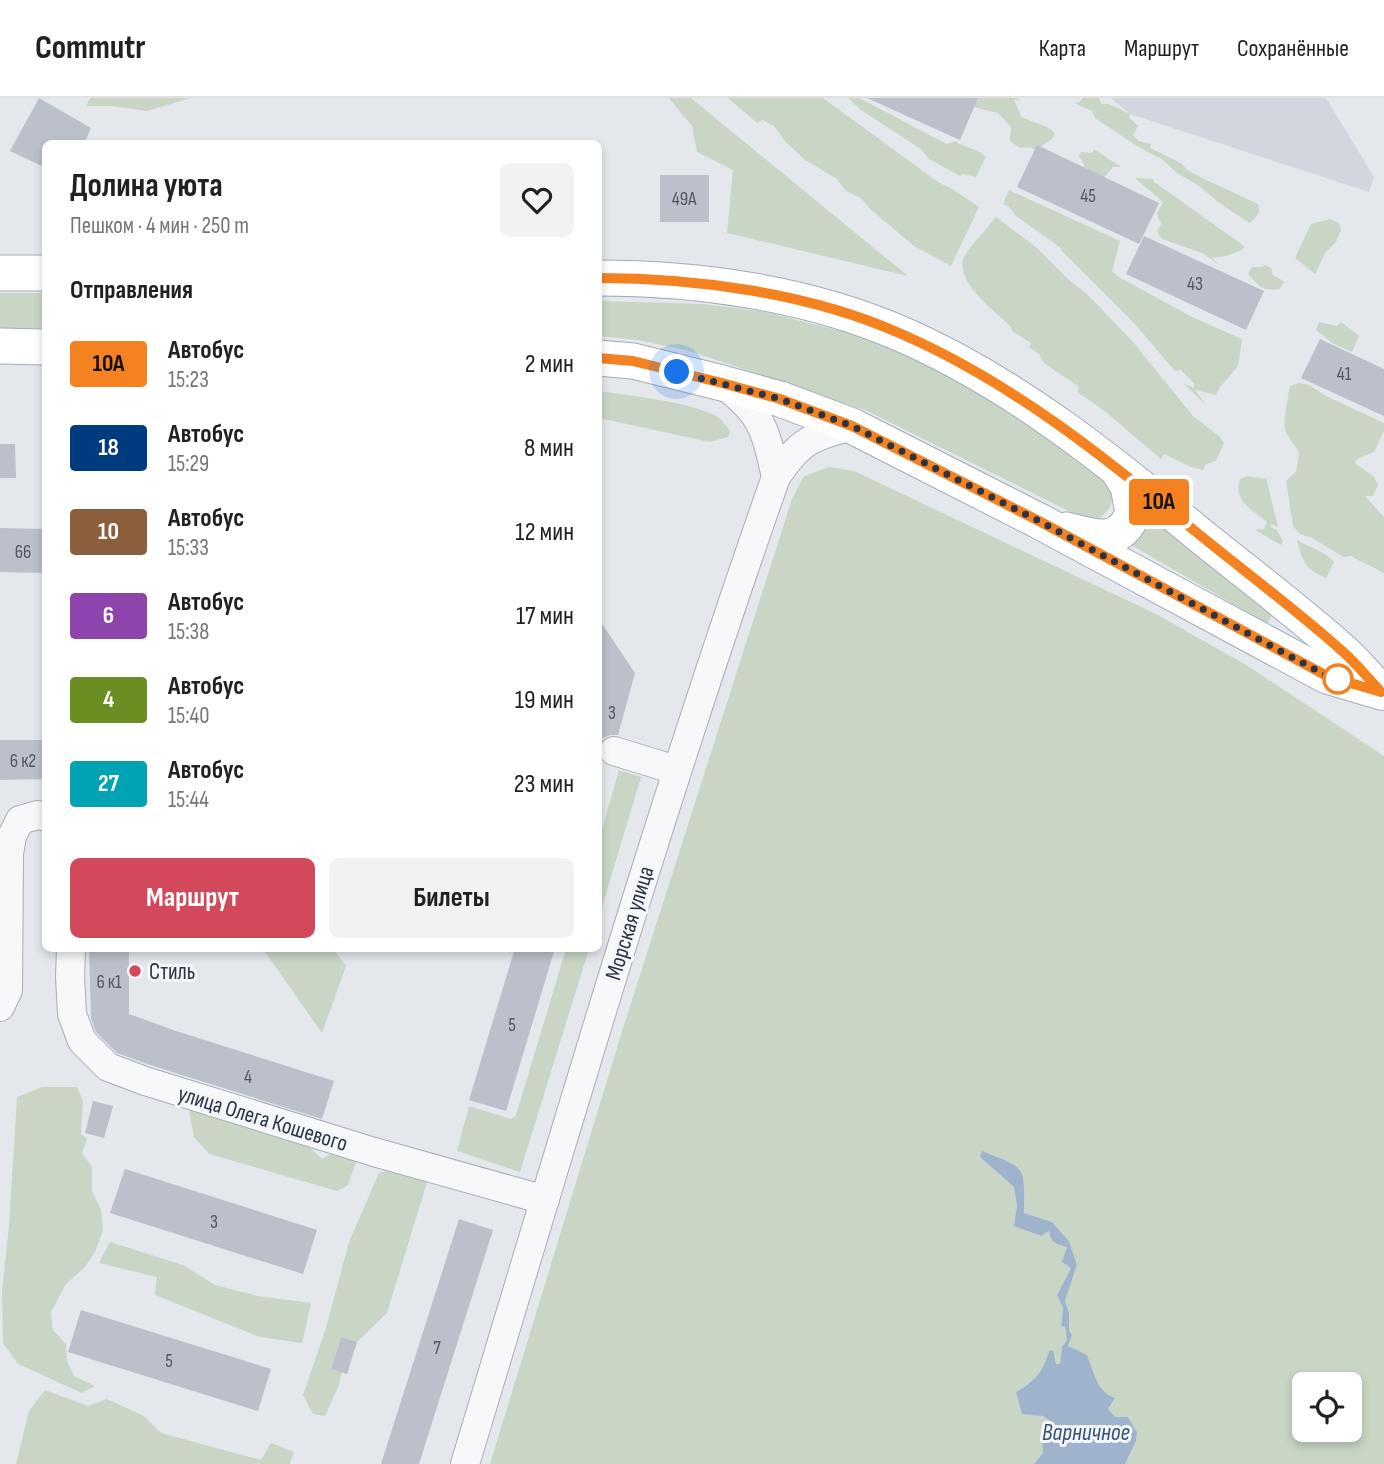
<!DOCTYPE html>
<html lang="ru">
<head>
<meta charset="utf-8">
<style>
	:root { --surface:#fff; --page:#f2f2f2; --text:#202124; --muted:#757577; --line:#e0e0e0; --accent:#d1495b }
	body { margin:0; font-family:"Sofia Sans Condensed",sans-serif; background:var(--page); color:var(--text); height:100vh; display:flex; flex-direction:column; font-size:26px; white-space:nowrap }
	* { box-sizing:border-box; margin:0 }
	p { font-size:23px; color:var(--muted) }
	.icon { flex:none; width:38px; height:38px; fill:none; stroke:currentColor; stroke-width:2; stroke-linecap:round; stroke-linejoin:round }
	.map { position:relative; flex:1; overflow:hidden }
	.details { position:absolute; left:42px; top:42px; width:560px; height:812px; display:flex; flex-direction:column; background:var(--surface); border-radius:10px; box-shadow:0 4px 10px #0003 }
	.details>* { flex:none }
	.badge { padding:0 14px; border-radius:5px; font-size:24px; line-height:46px }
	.fabs { position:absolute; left:1292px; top:1274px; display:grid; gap:14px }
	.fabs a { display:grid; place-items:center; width:70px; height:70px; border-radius:10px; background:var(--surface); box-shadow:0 4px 10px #0003; font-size:35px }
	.you { position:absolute; width:35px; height:35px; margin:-18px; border:5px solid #fff; border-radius:50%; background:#1a73e8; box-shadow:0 0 0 10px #1a73e833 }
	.map>.badge { position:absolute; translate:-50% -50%; box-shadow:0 0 0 4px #fff }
	h2 { padding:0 28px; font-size:26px; line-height:63px }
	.round { display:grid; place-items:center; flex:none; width:74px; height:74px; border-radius:10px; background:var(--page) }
	.summary { display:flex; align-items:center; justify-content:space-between; height:119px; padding:0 28px }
	h1 { font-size:33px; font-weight:700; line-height:52px }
	.cta { display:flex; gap:14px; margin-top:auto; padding:14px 28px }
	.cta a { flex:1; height:80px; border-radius:10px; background:var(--accent); color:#fff; font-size:28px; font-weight:700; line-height:80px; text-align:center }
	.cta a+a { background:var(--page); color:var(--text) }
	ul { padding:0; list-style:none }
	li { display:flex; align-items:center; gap:21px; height:84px; padding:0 28px }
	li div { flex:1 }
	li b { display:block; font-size:26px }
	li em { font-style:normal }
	li .badge { min-width:77px; font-weight:700; text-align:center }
	header { display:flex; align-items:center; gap:42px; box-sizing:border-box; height:98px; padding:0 35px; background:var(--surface); border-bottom:2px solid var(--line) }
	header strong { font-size:33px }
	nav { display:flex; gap:38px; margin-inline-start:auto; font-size:24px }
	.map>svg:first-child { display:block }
	.built { fill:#d2d6de }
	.green { fill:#c9d6c5; fill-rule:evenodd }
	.water { fill:#9fb4cc }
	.building { fill:#bbc0ca }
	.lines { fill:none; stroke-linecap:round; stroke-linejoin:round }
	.minor-casing { stroke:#a9aeb7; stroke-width:30 }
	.major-casing { stroke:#a3abb8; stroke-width:37 }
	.minor { stroke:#f7f8fa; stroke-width:28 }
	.major { stroke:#fff; stroke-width:35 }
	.line-casing { stroke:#fff; stroke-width:16 }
	.line { stroke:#f58220; stroke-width:10 }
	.walk { stroke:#2b3445; stroke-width:7; stroke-dasharray:0 12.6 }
	.stop-dot { fill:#fff; stroke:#f58220; stroke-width:3.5 }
	.poi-dot { fill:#d1495b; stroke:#f4f6f9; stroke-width:2.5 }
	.labels { text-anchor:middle; stroke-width:6; stroke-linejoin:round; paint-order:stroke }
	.number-label { font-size:19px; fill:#4f5766 }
	.street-label { font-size:23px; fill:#2b3445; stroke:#f4f6f9 }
	.poi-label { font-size:23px; fill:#2b3445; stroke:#f4f6f9; text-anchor:start }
	.water-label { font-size:24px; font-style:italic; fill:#34527a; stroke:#f4f6f9 }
</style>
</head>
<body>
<header>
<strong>Commutr</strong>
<nav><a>Карта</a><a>Маршрут</a><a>Сохранённые</a></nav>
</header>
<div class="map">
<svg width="1384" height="1366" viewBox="0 0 1384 1366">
	<rect width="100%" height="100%" fill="#e4e7ec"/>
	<path class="built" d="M1111,0H1326L1374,79L1369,94L1130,16Z"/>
	<g class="green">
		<path d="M90,0H191L147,13L111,8H86Z"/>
		<path d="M669,0H691L908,178L727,135L733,72L697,54L692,28Z"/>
		<path d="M728,0H823L938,84L954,92L979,109L951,168L914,148L870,111L862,101L846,93L837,81L805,62L786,44L774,28L763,22L757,25Z"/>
		<path d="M848,0H859L947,46L957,43V45L980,54L986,59L976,79L962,76L960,78L929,61L921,51L861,12Z"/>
		<path d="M965,0H1017L1022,4L1014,1L1021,19L1047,29L1055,35L1052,41L1036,52L1029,49L1020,50L1010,43L1011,29L998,15L973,9Z"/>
		<path d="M1082,0H1099L1101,6H1109L1130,16L1129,19L1138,28L1133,37L1139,43L1151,46L1150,50L1181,65L1186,71L1202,80L1258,106C1261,116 1257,119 1249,125L1218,104L1198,87L1177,75L1163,62L1137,48L1095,20L1092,13L1074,5L1080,4Z"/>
		<path d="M1094,51L1121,69H1113L1101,83L1074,70L1085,69L1079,58L1081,54L1092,55Z"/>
		<path d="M1135,80L1154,81L1153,83L1244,148L1242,152L1226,158L1212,160L1221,168L1202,155L1162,141L1157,134L1161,126L1157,116L1163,104Z"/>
		<path d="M1009,92L1120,143L1112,173L1117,178L1192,219L1242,241L1238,268L1220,289L1216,297L1195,292L1206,307L1183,285L1194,290V285L1181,272L1175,273L1134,225L1061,152V150L1016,118L1009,109L1003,106Z"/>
		<path d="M996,119L1037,150L1069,182L1087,196L1133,244L1193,318L1219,338L1224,345L1216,363L1206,366L1203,372L1191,369L1164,356L1161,361L1102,311L1077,294L1079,289L1044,265L1039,256L1029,249L1031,245L1012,233L1011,229C995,213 954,184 964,159C967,152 990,127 996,119Z"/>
		<path d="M1330,121L1339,125L1341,132L1336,144L1325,155L1315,176L1295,160L1311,126Z"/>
		<path d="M1264,167L1271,170L1273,177L1290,187L1284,184L1280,191C1261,193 1261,190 1248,176L1252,169H1263Z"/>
		<rect x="0" y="195" width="45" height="35"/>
		<path d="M598,203L703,206L765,214L849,235L902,255L969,289L1037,331L1098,373L1114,397L1109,411L1100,420L1081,419L867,313L693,254L638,242L599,238Z"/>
		<path d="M1319,224L1337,228L1341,224L1359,238L1352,254L1332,245L1316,232Z"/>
		<path d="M1299,285L1309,287L1326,298L1384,325V333L1374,354L1357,361L1355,365L1374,379L1378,387L1373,398H1365L1384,419V476C1374,468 1362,465 1351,458L1344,459L1312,440L1300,436L1293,428L1286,383L1296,374L1299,355C1296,348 1290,342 1286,335C1282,325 1288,299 1290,288Z"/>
		<path d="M598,293C622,296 703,306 719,320C723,323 727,329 730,333L728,339L710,344L599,320Z"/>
		<path d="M829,369L854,373L1156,516L1248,568L1384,658V1366H1125L1136,1343L1137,1334L1128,1319L1114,1320L1108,1311L1115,1300C1097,1294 1094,1274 1087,1257L1067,1248L1072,1237L1069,1232V1215L1065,1203L1077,1167L1069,1143L1052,1124L1024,1115C1024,1067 1027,1070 982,1053L981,1059L1014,1088L1017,1108L1015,1128L1040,1138L1049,1133C1051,1144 1056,1146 1067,1149L1063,1164L1071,1170L1057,1197L1063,1210L1061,1228L1065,1229L1067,1242L1062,1249L1060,1266H1056L1053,1252L1049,1253C1043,1274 1035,1283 1016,1294L1022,1315L1043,1318L1055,1326L1043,1338V1355L1034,1366H490L624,927L792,401L804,378ZM1304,1286H1349V1332H1304Z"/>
		<path d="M1247,378L1265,381L1266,379L1278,429L1272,426L1270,429L1277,432L1283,443L1281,447L1255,432L1264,431L1267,424C1254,412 1233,405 1240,381Z"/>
		<path d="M1150,413L1273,515L1267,526L1128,445C1143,438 1148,429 1150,413Z"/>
		<path d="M1297,442C1310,450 1324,452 1334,464L1326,480C1304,470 1303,465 1297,442Z"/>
		<path d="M619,672L641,679L599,819V742Z"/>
		<path d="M263,851H333L346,868L322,935Z"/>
		<path d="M566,851H589L520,1074L457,1053L469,1008L511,1021L516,1017Z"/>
		<path d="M42,989H77L83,1003L81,1036L87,1041L82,1055L92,1069V1093L101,1112L103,1132L95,1154L85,1169L66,1186L51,1214L53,1232L66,1246L67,1263L74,1278L95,1288L82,1295L18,1266L3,1245L2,1192L9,1128L17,999Z"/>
		<path d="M201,1006L303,1043L322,1061L340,1051L357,1061L348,1087L337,1093L209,1056L194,1039L189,1014Z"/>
		<path d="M395,1071L428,1081L387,1215L357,1244L341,1239L331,1271L342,1274L339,1287L325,1318L313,1316L303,1297L326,1230L349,1144L379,1075Z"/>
		<path d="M110,1144L183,1167L215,1187L258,1198L311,1205L302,1245L260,1239L155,1197L157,1179L99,1165Z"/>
		<path d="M45,1292L88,1308L107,1301L144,1318L161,1335L261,1362L271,1345L294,1354L290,1366H16L29,1313Z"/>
	</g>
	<path class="water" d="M982,1053C1028,1071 1024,1067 1024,1115L1052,1124L1069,1143L1077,1167L1065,1203L1069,1215V1232L1072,1237L1068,1248L1087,1257C1094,1274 1097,1294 1115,1300L1108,1311L1115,1319H1128L1137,1334L1136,1343L1125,1366H1034L1043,1355L1042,1338L1055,1326L1043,1318L1022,1316L1016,1294C1035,1283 1043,1274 1049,1253L1053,1252L1056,1266H1060L1062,1249L1067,1242L1065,1229L1061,1228L1063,1210L1057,1197L1071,1170L1062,1164L1067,1149C1056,1146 1051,1145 1049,1133L1041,1138L1014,1128L1017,1108L1014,1089L980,1059Z"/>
	<g class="building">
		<path d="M39,0L91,30L84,46H46V70L10,53Z"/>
		<path d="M867,0H978L960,42Z"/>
		<path d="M1037,47L1159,105L1139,146L1017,89Z"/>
		<rect x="660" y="77" width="49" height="47"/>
		<path d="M1144,138L1264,193L1246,232L1126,176Z"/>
		<path d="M1320,241L1384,271V318L1301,280Z"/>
		<path d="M0,346H15L16,380H0Z"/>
		<path d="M0,430L46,431V475L0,474Z"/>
		<path d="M598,520L635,575L618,637H610L603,640L598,647Z"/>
		<path d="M0,642H46V681L0,682Z"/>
		<path d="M89,850H129V916L176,933L334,983L322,1021L150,967L117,955L96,934L91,920Z"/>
		<path d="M515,850H555L506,1013L469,1002Z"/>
		<path d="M93,1003L113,1008L104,1040L85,1035Z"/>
		<path d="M125,1071L317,1132L303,1176L110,1115Z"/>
		<path d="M459,1121L493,1132L419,1366H381Z"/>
		<path d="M81,1212L271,1271L258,1313L68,1254Z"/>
		<path d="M341,1239L357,1244L347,1276L331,1271Z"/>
	</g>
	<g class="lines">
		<defs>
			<g id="minor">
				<path d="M724,287C764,318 765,332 776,379"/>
				<path d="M614,653L676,672"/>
				<path d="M71,850L70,879L72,916L82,943L108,969L145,983L374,1054L545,1102"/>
				<path d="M0,909L8,892L9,756L12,738L20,722L38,717L46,719"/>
				<path d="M465,1366C565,1036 661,705 776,379C800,343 810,339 852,328"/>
			</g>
			<g id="major">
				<path d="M0,175H46"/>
				<path d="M598,180C698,180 806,195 899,235C1011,283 1107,361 1201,438C1248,476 1296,512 1341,552C1355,564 1368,580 1381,594"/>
				<path d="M0,248L46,249"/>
				<path d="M598,260L633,263L722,285L780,301L852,328L1039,423L1327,578L1381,594"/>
				<path d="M1067,432C1095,440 1120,448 1133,415L1128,388L1117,371"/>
			</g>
		</defs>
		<use href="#minor" class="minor-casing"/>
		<use href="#major" class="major-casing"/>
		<use href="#minor" class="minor"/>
		<use href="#major" class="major"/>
	</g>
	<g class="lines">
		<defs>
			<path id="line" d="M598,180C696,180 809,195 899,235C1011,283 1107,361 1201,438C1248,476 1296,512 1341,552C1355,564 1368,580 1381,594L1327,578L1039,423L852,328L780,301L722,285L633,263L598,260"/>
		</defs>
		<use href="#line" class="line-casing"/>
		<use href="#line" class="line"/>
		<path class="walk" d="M677,274L780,301L852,328L1039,423L1327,578L1338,581"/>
	</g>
	<circle class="stop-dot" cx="1338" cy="581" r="14"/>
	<circle class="poi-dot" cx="135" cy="873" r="7"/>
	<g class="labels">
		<g class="number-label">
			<text x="1088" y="104">45</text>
			<text x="684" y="107">49А</text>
			<text x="1195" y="192">43</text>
			<text x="1344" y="282">41</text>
			<text x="23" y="460">66</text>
			<text x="612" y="621">3</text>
			<text x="23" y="669">6 к2</text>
			<text x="109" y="890">6 к1</text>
			<text x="512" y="933">5</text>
			<text x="248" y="985">4</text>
			<text x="214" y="1130">3</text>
			<text x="437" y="1256">7</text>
			<text x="169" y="1269">5</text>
		</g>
		<g class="street-label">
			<text transform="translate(629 825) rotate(-73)" y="8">Морская улица</text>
			<text transform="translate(263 1020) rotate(17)" y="8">улица Олега Кошевого</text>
		</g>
		<g class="poi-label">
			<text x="149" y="881">Стиль</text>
		</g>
		<g class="water-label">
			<text x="1086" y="1342">Варничное</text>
		</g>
	</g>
</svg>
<div class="fabs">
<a><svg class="icon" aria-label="locate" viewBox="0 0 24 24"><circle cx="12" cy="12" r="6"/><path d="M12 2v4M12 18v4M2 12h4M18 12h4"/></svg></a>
</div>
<div class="you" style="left:677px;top:274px"></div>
<b class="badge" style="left:1159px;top:404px;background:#f58220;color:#111">10А</b>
<section class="details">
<div class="summary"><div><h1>Долина уюта</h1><p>Пешком · 4 мин · 250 m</p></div><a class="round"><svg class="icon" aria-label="heart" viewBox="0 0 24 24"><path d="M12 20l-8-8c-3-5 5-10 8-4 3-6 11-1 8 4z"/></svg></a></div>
<h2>Отправления</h2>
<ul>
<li><span class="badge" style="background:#f58220;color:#111">10А</span><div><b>Автобус</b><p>15:23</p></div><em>2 мин</em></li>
<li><span class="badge" style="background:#003b80;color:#fff">18</span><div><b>Автобус</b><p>15:29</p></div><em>8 мин</em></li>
<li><span class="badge" style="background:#8b5e3c;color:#fff">10</span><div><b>Автобус</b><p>15:33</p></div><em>12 мин</em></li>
<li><span class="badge" style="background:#8e44ad;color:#fff">6</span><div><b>Автобус</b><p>15:38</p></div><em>17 мин</em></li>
<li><span class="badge" style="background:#6b8e23;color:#fff">4</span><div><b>Автобус</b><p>15:40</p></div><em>19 мин</em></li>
<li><span class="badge" style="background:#00a3b4;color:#fff">27</span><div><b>Автобус</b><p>15:44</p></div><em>23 мин</em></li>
</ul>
<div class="cta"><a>Маршрут</a><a>Билеты</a></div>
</section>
</div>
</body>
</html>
